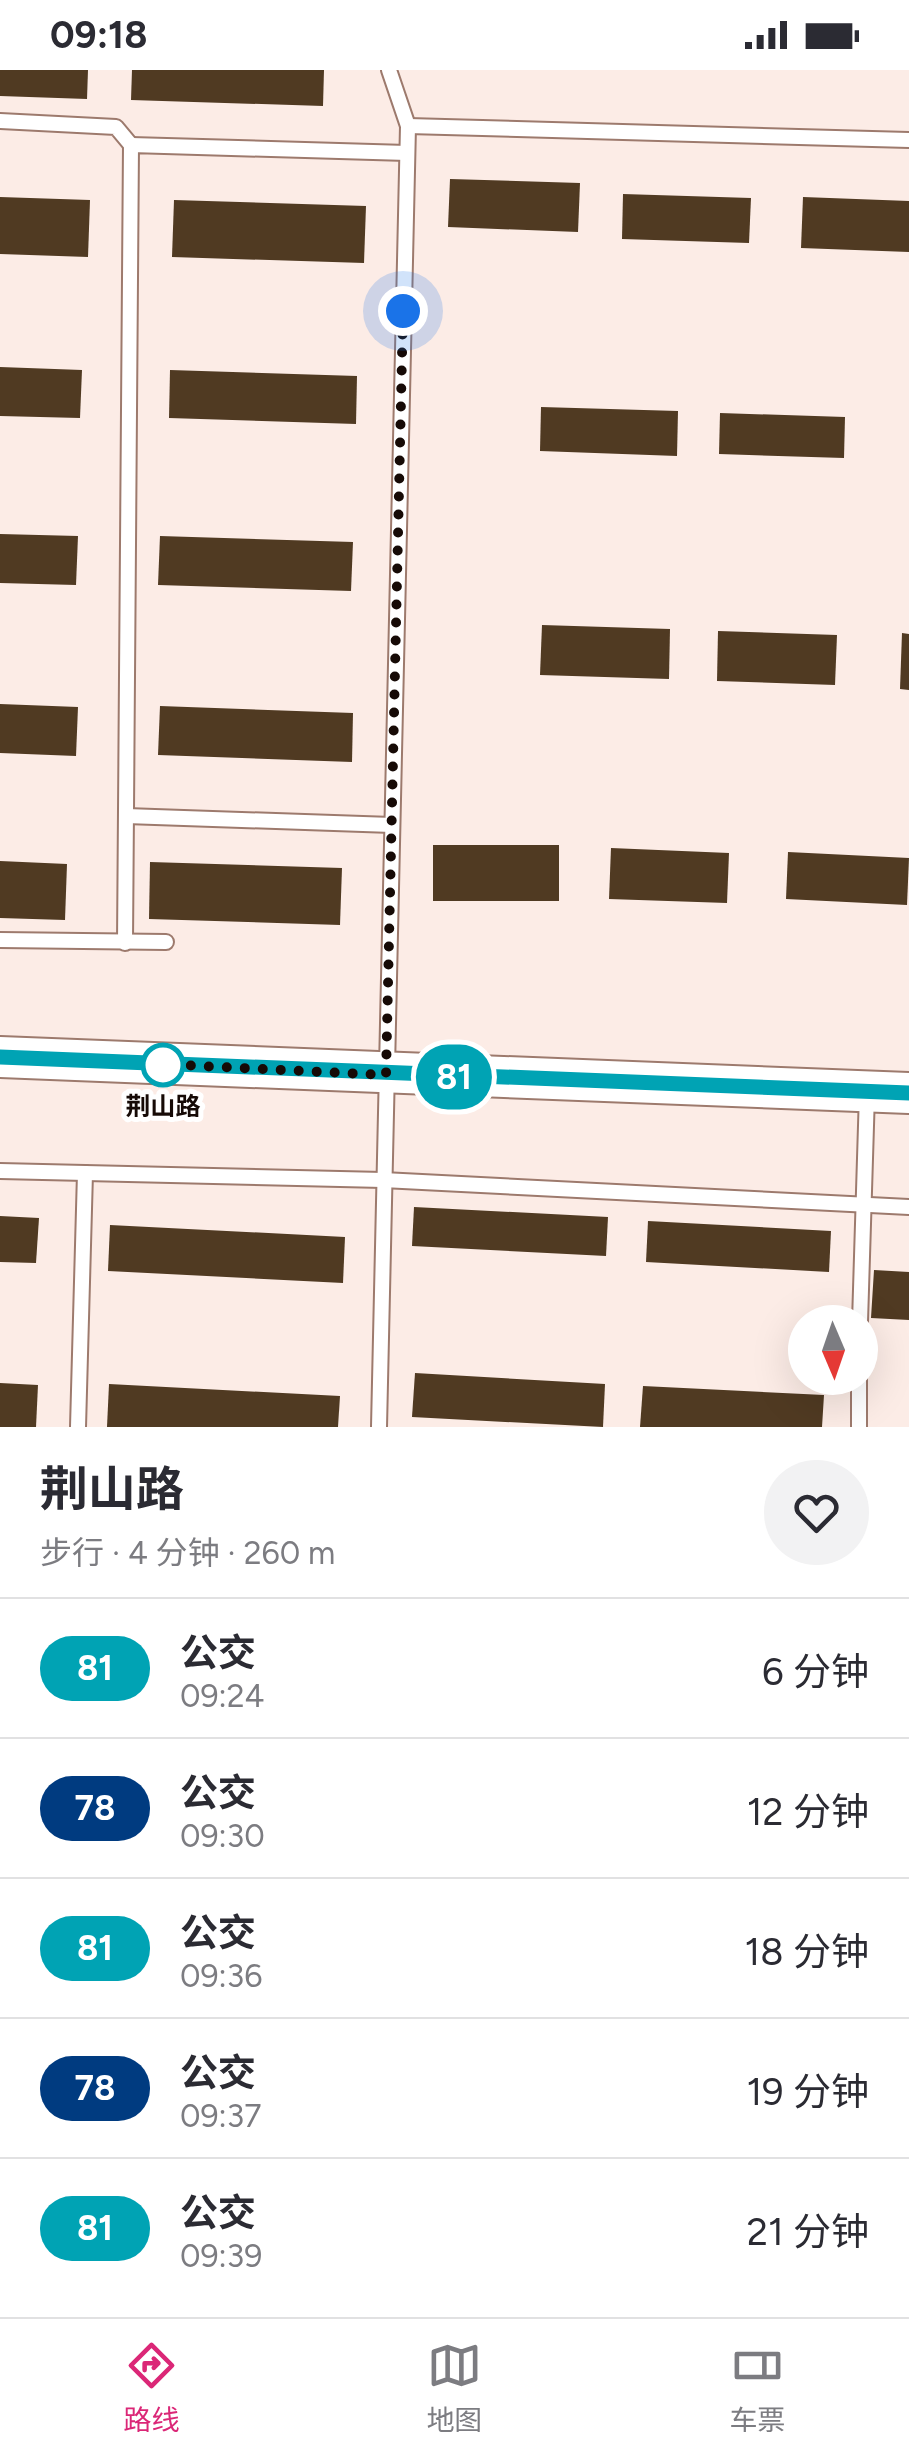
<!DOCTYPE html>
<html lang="zh">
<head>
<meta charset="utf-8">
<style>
	:root { --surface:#fff; --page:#f2f2f3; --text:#2b2b33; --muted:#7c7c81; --line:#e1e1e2; --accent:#db2777 }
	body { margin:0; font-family:Figtree,"Noto Sans SC",sans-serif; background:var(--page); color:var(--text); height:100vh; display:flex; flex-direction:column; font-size:38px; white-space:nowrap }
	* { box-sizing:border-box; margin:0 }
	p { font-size:32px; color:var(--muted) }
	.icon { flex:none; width:55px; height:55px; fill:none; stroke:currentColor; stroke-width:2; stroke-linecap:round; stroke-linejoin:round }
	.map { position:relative; height:1357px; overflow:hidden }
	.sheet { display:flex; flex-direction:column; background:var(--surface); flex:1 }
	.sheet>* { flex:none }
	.badge { padding:0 20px; border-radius:32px; font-size:35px; line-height:65px }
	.needle { width:65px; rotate:178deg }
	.controls { position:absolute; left:788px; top:1235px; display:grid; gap:20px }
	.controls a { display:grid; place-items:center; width:90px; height:90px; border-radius:50%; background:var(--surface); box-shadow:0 10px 40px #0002; font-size:50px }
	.you { position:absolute; width:50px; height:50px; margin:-25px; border:8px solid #fff; border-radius:50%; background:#1a73e8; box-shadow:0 0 0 15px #1a73e833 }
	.map>.badge { position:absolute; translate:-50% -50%; box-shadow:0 0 0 5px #fff }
	.round { display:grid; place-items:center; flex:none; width:105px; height:105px; border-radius:52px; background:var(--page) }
	.head { display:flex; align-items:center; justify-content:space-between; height:170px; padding:0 40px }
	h1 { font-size:48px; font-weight:700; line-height:75px }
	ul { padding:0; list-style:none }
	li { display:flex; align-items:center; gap:30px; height:140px; padding:0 40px; border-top:2px solid var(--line) }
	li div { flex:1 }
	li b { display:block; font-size:38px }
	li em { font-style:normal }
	li .badge { min-width:110px; font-weight:700; text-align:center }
	.status { display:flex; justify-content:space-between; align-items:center; height:70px; padding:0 50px; background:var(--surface); direction:ltr }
	.status svg { height:28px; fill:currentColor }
	.dock { display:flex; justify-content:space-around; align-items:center; height:140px; border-top:2px solid var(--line); background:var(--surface); font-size:28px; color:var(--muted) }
	.dock a { display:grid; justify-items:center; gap:5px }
	.dock .active { color:var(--accent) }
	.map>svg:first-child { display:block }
	.building { fill:#503a22 }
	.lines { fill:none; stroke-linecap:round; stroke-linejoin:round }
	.lane-casing { stroke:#9d7a6d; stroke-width:18 }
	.secondary-casing { stroke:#9d7a6d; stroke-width:44 }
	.lane { stroke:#fff; stroke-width:14 }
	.secondary { stroke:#fff; stroke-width:40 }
	.line-casing { stroke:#fff; stroke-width:22 }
	.line { stroke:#00a3b4; stroke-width:15 }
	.walk { stroke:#160a06; stroke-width:10; stroke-dasharray:0 18 }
	.stop-dot { fill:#fff; stroke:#00a3b4; stroke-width:5 }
	.labels { text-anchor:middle; stroke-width:10; stroke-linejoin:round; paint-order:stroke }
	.stop-label { font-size:25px; font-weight:bold; fill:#160a06; stroke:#fff }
</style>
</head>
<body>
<div class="status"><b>09:18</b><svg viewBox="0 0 49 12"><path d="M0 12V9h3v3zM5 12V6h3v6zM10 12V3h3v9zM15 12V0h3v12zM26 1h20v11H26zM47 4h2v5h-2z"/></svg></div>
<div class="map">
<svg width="909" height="1357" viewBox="0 0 909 1357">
	<rect width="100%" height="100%" fill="#fcece6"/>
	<g class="building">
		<path d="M0,0H88L87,29L0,26Z"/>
		<path d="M132,0H324L323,36L131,30Z"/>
		<path d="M450,109L580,113L578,162L448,157Z"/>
		<path d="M623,124L751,128L749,173L622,169Z"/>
		<path d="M0,127L90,130L88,187L0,184Z"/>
		<path d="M803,127L909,131V182L801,178Z"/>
		<path d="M174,130L366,136L364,193L172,187Z"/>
		<path d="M0,297L82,300L80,348L0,346Z"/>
		<path d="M170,300L357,306L356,354L169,348Z"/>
		<path d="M541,337L678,341L677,386L540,381Z"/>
		<path d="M720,343L845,347L844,388L719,384Z"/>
		<path d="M0,464L78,466L76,515L0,513Z"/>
		<path d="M160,466L353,472L351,521L158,515Z"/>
		<path d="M542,555L670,559L669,609L540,605Z"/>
		<path d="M718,561L837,565L835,615L717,611Z"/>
		<path d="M902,563L909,564V620L900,619Z"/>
		<path d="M0,634L78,637L76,686L0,683Z"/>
		<path d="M160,636L353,643L352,692L158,685Z"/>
		<rect x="433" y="775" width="126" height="56"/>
		<path d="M611,778L729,783L727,833L609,829Z"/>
		<path d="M788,782L909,788L907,835L786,829Z"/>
		<path d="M0,791L67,794L65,850L0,848Z"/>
		<path d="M150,792L342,798L340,855L149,849Z"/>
		<path d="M414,1137L608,1147L606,1186L412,1176Z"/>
		<path d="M0,1146L39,1148L36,1193L0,1192Z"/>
		<path d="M648,1151L831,1161L829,1202L646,1192Z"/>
		<path d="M110,1155L345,1167L343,1213L108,1201Z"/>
		<path d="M874,1200L909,1202V1250L871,1248Z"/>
		<path d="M415,1303L605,1314L603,1357L412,1347Z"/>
		<path d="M0,1313L38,1315L36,1357H0Z"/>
		<path d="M109,1314L340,1326L338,1357H107Z"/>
		<path d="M643,1316L824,1325L822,1357H640Z"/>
	</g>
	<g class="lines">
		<defs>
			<g id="lane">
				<path d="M0,51L116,57L131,75"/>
				<path d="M408,56L909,70"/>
				<path d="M126,746L392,755"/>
				<path d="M0,870L166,872"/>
				<path d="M125,873L131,75L407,83"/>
				<path d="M0,1101L383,1110L909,1137"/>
				<path d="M860,1252L867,1023"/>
				<path d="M78,1357L85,1103"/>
				<path d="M379,1357L408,56L389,0"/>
				<path d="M859,1357V1308"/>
			</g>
			<path id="secondary" d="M0,987L909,1023"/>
		</defs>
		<use href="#lane" class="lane-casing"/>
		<use href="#secondary" class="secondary-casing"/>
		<use href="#lane" class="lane"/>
		<use href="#secondary" class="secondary"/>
	</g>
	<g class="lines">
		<defs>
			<path id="line" d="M0,987L909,1023"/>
		</defs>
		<use href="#line" class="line-casing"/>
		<use href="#line" class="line"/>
		<path class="walk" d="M163,995L159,994L386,1005L403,241"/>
	</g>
	<circle class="stop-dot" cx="163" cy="995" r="20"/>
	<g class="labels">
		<g class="stop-label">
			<text x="163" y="1045">荆山路</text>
		</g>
	</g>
</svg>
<div class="controls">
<a><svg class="needle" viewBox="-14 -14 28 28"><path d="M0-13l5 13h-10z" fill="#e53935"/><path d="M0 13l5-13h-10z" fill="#7c7c81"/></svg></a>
</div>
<div class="you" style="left:403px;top:241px"></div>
<b class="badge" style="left:454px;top:1007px;background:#00a3b4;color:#fff">81</b>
</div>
<section class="sheet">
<div class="head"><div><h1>荆山路</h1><p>步行 · 4 分钟 · 260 m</p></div><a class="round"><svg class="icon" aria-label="heart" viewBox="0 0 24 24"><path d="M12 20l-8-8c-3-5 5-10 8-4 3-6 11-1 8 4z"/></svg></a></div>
<ul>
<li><span class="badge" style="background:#00a3b4;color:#fff">81</span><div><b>公交</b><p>09:24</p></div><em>6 分钟</em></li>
<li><span class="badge" style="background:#003b80;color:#fff">78</span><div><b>公交</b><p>09:30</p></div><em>12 分钟</em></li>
<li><span class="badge" style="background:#00a3b4;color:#fff">81</span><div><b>公交</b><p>09:36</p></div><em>18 分钟</em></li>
<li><span class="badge" style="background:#003b80;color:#fff">78</span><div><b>公交</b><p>09:37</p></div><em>19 分钟</em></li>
<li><span class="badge" style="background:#00a3b4;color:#fff">81</span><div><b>公交</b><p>09:39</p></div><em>21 分钟</em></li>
</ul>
</section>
<nav class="dock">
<a class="active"><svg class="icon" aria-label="directions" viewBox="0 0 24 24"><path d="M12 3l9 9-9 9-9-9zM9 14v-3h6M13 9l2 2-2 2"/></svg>路线</a>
<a><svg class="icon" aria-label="map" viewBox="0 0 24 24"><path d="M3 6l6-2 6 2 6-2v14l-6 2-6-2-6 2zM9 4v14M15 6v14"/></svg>地图</a>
<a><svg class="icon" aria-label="tickets" viewBox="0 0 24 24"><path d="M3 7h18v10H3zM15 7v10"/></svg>车票</a>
</nav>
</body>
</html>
